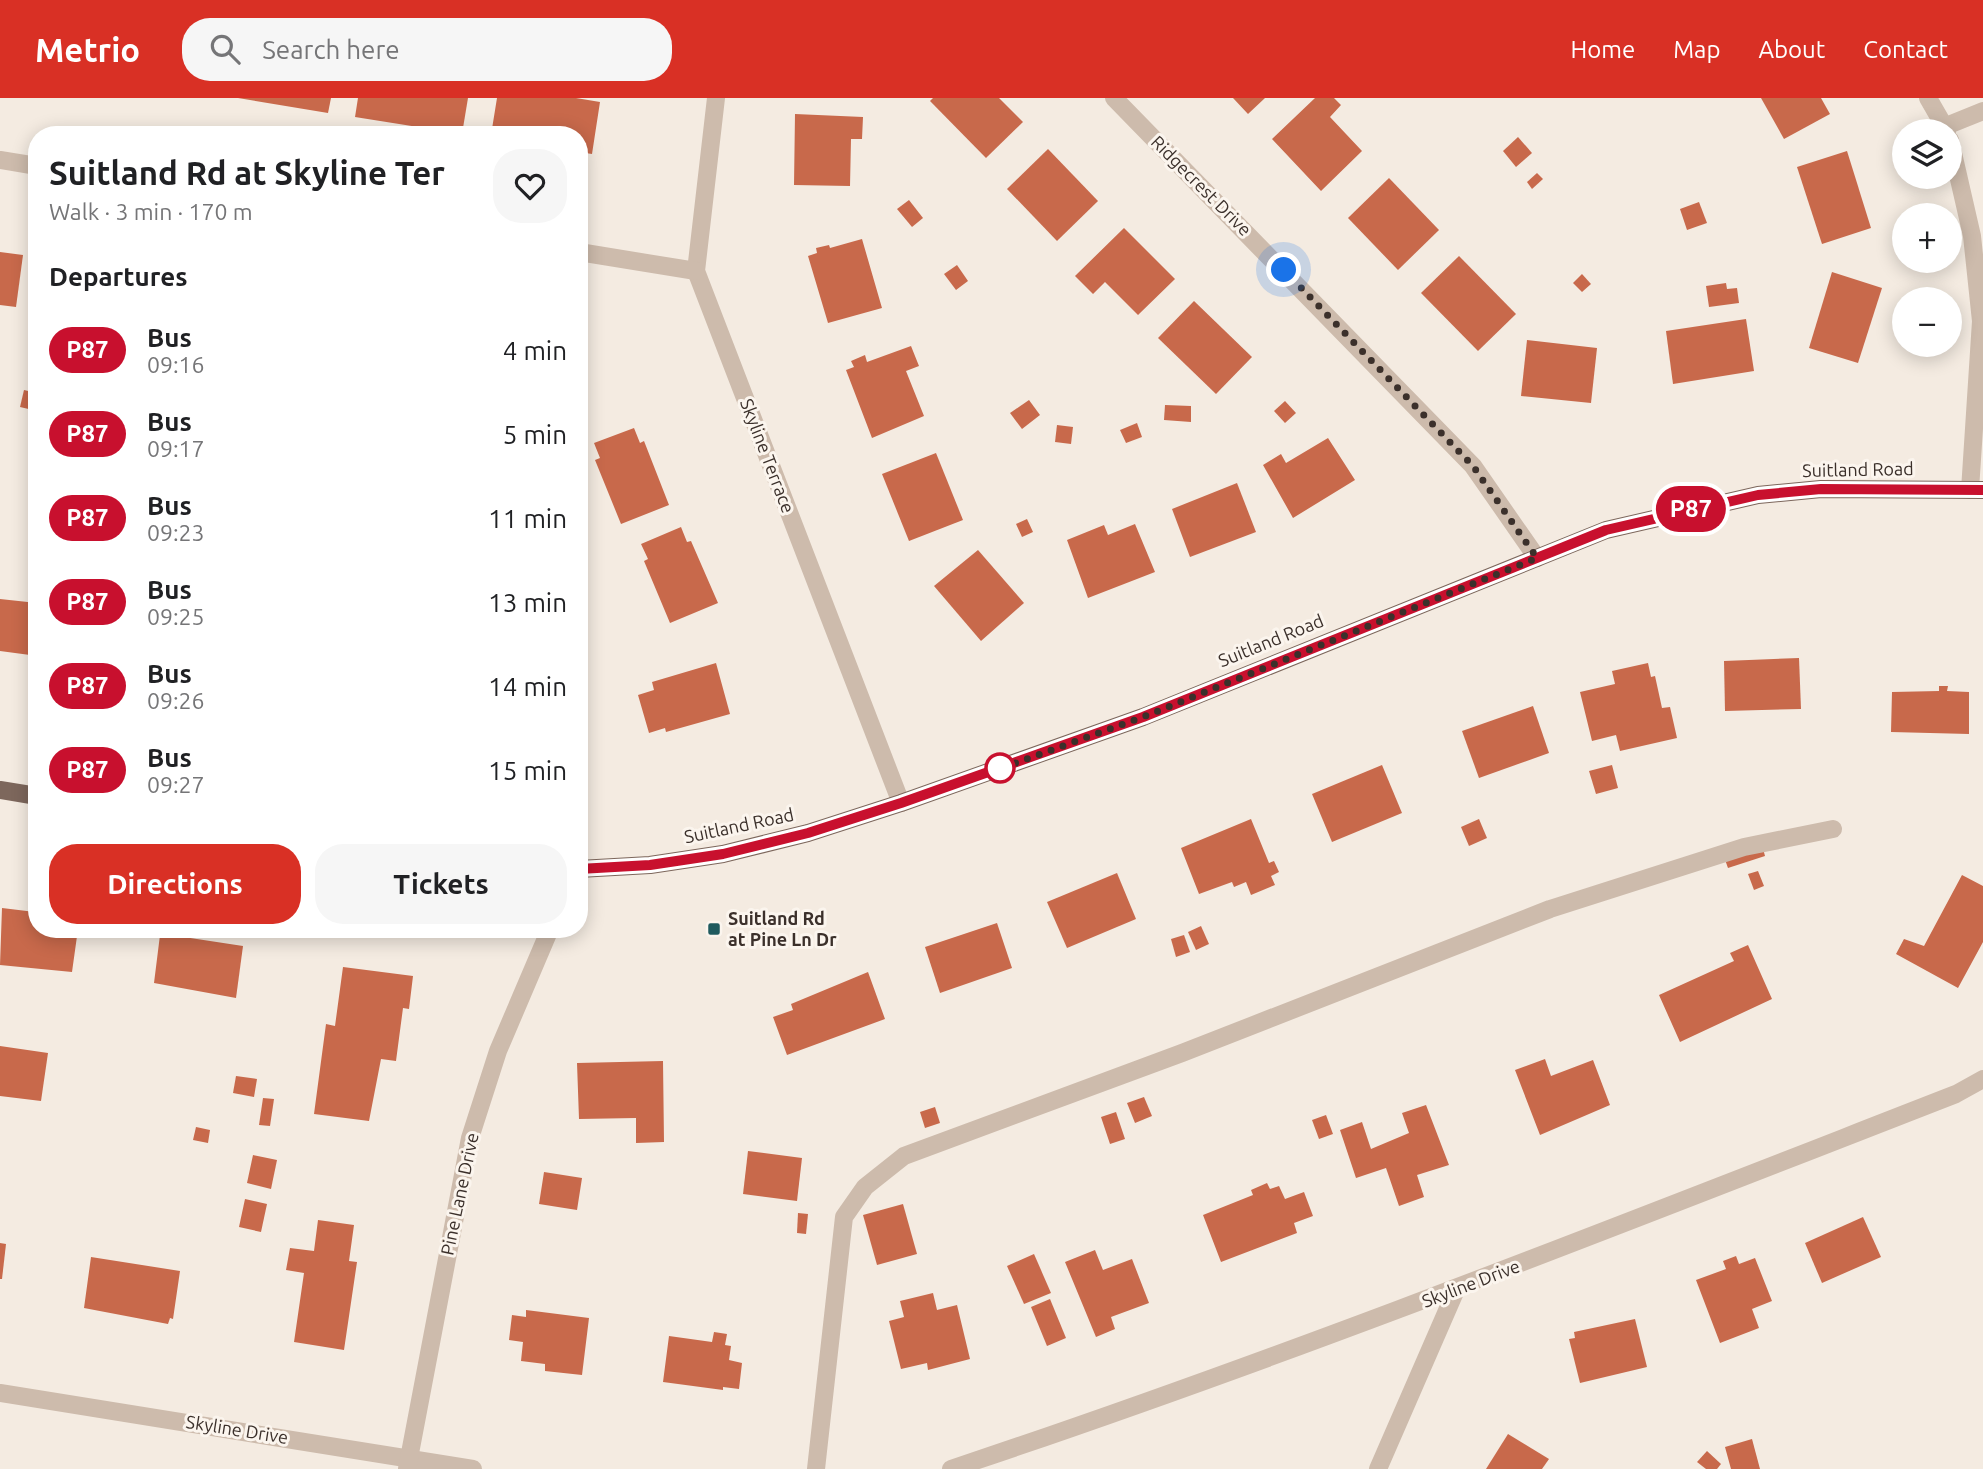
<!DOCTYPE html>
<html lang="en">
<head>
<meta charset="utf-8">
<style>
	:root { --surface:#fff; --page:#f6f6f6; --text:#202124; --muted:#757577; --accent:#d93025 }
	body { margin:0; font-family:Ubuntu,sans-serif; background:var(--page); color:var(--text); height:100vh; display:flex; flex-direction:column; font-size:26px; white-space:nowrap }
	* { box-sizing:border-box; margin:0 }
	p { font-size:23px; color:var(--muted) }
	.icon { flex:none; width:38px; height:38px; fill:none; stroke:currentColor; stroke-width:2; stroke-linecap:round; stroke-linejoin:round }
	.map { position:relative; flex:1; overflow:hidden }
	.panel { position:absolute; left:28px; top:28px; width:560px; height:812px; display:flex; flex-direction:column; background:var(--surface); border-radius:28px; box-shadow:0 4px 18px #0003 }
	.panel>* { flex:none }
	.badge { padding:0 14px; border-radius:23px; font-size:24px; line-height:46px }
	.tools { position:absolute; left:1892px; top:21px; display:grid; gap:14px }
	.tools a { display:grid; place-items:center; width:70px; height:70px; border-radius:50%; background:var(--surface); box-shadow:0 4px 18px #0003; font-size:35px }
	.you { position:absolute; width:35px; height:35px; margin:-18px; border:5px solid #fff; border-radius:50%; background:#1a73e8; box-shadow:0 0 0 10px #1a73e833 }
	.map>.badge { position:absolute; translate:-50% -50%; box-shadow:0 0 0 4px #fff }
	h2 { padding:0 21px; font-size:26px; line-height:63px }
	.round { display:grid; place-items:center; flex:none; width:74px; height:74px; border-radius:28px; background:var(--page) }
	.head { display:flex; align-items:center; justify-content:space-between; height:119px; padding:0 21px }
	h1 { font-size:33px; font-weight:700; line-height:52px }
	.button { display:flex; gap:14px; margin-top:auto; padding:14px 21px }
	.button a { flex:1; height:80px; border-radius:28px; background:var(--accent); color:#fff; font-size:28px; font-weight:700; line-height:80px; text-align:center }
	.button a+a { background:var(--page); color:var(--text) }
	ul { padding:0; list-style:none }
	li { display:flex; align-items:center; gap:21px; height:84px; padding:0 21px }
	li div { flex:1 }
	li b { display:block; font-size:26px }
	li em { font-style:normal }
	li .badge { min-width:77px; font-weight:700; text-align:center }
	header { display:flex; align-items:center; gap:42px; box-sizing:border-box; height:98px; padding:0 35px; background:var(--accent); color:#fff }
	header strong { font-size:33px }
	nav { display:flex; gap:38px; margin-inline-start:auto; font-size:24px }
	.search { width:490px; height:63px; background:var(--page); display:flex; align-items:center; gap:18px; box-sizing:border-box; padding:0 24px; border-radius:28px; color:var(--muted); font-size:26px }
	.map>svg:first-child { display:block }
	.building { fill:#c8694b }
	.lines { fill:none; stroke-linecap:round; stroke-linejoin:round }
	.minor { stroke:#cdbbac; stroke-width:18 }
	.major { stroke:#7d675c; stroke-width:18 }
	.line-casing { stroke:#fff; stroke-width:16 }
	.line { stroke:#c8102e; stroke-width:10 }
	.walk { stroke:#3b302b; stroke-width:7; stroke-dasharray:0 12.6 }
	.stop-dot { fill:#fff; stroke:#c8102e; stroke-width:3.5 }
	.poi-dot { fill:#1f5a5e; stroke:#fbf5ee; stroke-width:2.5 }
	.labels { text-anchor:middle; stroke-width:6; stroke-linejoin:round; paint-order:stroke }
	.street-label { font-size:18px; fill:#3b302b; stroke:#fbf5ee }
	.poi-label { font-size:18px; font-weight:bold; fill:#3b302b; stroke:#fbf5ee; text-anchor:start }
</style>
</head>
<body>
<header>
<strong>Metrio</strong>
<div class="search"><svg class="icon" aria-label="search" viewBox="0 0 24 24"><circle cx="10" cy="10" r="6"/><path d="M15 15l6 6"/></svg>Search here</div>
<nav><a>Home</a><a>Map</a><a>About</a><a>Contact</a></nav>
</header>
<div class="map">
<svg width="1983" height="1371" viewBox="0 0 1983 1371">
	<rect width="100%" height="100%" fill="#f4ebe1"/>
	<g class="building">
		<path d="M238,0H331L328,15Z"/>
		<path d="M358,0H468L462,36L355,19Z"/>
		<path d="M497,0H576L600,4L592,56L579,54V37H491Z"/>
		<path d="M933,0H999L1023,24L986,60L930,3Z"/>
		<path d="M1233,0H1265L1248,16Z"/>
		<path d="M1315,0H1334L1341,7L1330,19L1362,53L1321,93L1272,41Z"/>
		<path d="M1761,0H1821L1830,16L1784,41Z"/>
		<path d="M795,16L863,19L862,41H851L850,88L794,87Z"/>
		<path d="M1518,39L1532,55L1516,69L1503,53Z"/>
		<path d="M1048,51L1098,103L1057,143L1007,91Z"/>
		<path d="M1847,53L1871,130L1822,146L1797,69Z"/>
		<path d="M1537,75L1543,81L1532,91L1527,84Z"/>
		<path d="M1389,80L1439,132L1398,172L1348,120Z"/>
		<path d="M909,102L923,120L912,129L897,111Z"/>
		<path d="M1699,104L1707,125L1687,132L1680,111Z"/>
		<path d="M1124,130L1175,181L1138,217L1105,184L1093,196L1075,178Z"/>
		<path d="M862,141L882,210L828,225L808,158L817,155L816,150L829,147L830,150Z"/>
		<path d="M0,154L23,157L16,209L0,207Z"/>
		<path d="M1459,158L1516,216L1478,253L1421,195Z"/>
		<path d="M957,167L968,183L956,192L944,176Z"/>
		<path d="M1832,174L1882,190L1858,265L1809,250Z"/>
		<path d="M1582,176L1591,186L1582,194L1573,185Z"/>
		<path d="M1726,185L1727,191L1737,190L1739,205L1709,209L1706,188Z"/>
		<path d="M1194,203L1252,259L1216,296L1158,240Z"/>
		<path d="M1746,221L1754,273L1673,286L1666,233Z"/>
		<path d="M1527,242L1597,250L1591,305L1521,298Z"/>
		<path d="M911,248L919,268L906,273L924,318L872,340L846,272L854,269L851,263L865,257L867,264Z"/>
		<path d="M24,292L37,295V313L20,309Z"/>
		<path d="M1029,302L1040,317L1022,331L1010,315Z"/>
		<path d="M1285,303L1296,315L1285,325L1274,313Z"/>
		<path d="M1165,307L1191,308V324L1164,322Z"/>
		<path d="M1137,325L1142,339L1126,345L1120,332Z"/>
		<path d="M1057,327L1073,329L1071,346L1055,344Z"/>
		<path d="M634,330L640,345L644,343L669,407L621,426L595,362L600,360L594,345Z"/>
		<path d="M1328,340L1355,382L1293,420L1263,367L1281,356L1286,365Z"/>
		<path d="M936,355L963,422L909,443L882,376Z"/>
		<path d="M1237,385L1256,434L1190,459L1172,411Z"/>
		<path d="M1027,421L1033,434L1022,439L1016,426Z"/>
		<path d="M1135,426L1155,474L1088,500L1067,442L1104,427L1108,437Z"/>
		<path d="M681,429L687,444L691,443L718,505L670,525L644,463L648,461L641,446Z"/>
		<path d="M978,452L1024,505L981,543L934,488Z"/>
		<path d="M0,501L37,505L30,557L0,553Z"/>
		<path d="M1799,560L1801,611L1725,613L1724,563Z"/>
		<path d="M716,565L730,616L666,634L665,630L649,635L638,597L654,592L652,584Z"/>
		<path d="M1648,565L1651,579L1655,578L1662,610L1670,609L1677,640L1620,653L1616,637L1592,643L1580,594L1615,586L1612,573Z"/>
		<path d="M579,571H584L585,622H579Z"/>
		<path d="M1939,588H1948L1947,593L1969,594V636L1891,634L1892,594L1939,593Z"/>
		<path d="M1533,608L1549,655L1479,680L1462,633Z"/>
		<path d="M1382,667L1402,715L1332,744L1312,696Z"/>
		<path d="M1612,667L1618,690L1596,696L1589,673Z"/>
		<path d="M1251,721L1269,765L1274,763L1279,774L1271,778L1275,787L1251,797L1246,784L1234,789L1232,784L1199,796L1181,750Z"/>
		<path d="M1479,721L1487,740L1469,748L1461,729Z"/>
		<path d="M1762,747L1765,758L1728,770L1724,759Z"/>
		<path d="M1758,773L1764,788L1754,792L1748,776Z"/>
		<path d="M1117,775L1136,821L1067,850L1047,804Z"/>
		<path d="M1962,777L1983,788V844L1958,890L1896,856L1904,841L1924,848Z"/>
		<path d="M2,810L35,814L37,831H78L72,874L0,867Z"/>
		<path d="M997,825L1012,870L940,895L925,849Z"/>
		<path d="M1201,828L1209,846L1196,852L1188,834Z"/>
		<path d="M164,836L243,848L236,900L154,885L160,837Z"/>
		<path d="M1184,837L1190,854L1176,859L1171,841Z"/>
		<path d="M1748,847L1772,901L1680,944L1659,897L1734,863L1730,855Z"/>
		<path d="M343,869L413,878L409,911L403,910L396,963L381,961L369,1023L314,1016L326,926L335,928Z"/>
		<path d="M868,874L885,921L787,957L773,919L793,912L791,906Z"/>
		<path d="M0,948L48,955L41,1003L0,998Z"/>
		<path d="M1545,961L1551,978L1593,962L1610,1007L1540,1037L1515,972Z"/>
		<path d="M663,963L664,1044L636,1045V1020L579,1021L577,965Z"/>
		<path d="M236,978L257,981L254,999L233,995Z"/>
		<path d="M1144,999L1152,1018L1135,1025L1127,1005Z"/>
		<path d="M263,1000L274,1001L270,1028L259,1027Z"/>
		<path d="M1426,1007L1449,1067L1417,1077L1424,1099L1399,1108L1386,1070L1356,1080L1340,1032L1362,1024L1371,1051L1409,1035L1402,1015Z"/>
		<path d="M935,1009L940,1025L925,1030L920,1014Z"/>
		<path d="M1116,1014L1125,1041L1110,1046L1101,1019Z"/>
		<path d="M1326,1017L1333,1036L1319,1041L1312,1022Z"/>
		<path d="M196,1029L210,1032L208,1045L193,1042Z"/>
		<path d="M748,1053L802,1060L797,1103L743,1096Z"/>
		<path d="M253,1057L277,1062L271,1091L247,1085Z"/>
		<path d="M544,1074L582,1080L577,1112L539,1106Z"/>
		<path d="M1267,1085L1270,1091L1279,1088L1285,1101L1304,1094L1313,1118L1294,1125L1297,1135L1221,1164L1203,1117L1253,1097L1251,1092Z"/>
		<path d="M245,1101L267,1106L261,1134L239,1129Z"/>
		<path d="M903,1106L917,1156L877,1167L863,1117Z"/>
		<path d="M798,1115L808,1116L806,1136L797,1135Z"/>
		<path d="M1863,1119L1881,1159L1822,1185L1805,1145Z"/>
		<path d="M318,1122L354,1127L349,1163L357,1164L344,1252L294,1244L304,1175L286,1172L290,1150L314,1153Z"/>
		<path d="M0,1145L6,1146L2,1181H0Z"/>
		<path d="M1095,1152L1103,1172L1132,1161L1149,1205L1111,1219L1115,1231L1096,1239L1065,1164Z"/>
		<path d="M1034,1156L1051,1195L1024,1206L1007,1168Z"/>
		<path d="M1736,1158L1739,1166L1755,1160L1772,1203L1752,1211L1759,1230L1720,1245L1696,1182L1726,1171L1723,1163Z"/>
		<path d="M91,1159L180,1173L173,1221L170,1220L168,1226L84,1210Z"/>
		<path d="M933,1195L937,1212L957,1207L970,1261L928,1272L927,1265L901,1271L889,1223L904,1219L900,1203Z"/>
		<path d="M1050,1201L1066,1240L1047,1248L1031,1209Z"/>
		<path d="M526,1212L589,1220L582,1277L545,1273V1266L521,1263L523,1244L509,1242L512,1217L526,1219Z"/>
		<path d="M1635,1221L1647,1269L1580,1285L1569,1241L1575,1240L1574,1234Z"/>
		<path d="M714,1234L727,1236L725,1247L731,1248L729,1262L742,1265L739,1291L723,1289V1292L663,1284L669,1238L712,1244Z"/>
		<path d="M1508,1336L1549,1361L1542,1371H1486Z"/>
		<path d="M1752,1341L1760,1371H1731L1725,1349Z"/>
		<path d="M1707,1353L1721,1366L1717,1371H1706L1697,1364Z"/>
	</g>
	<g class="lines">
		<g class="minor">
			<path d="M716,0L696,173L901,705"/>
			<path d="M1114,0L1473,368L1537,460"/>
			<path d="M1928,0L1947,33"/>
			<path d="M1946,28L1983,13"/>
			<path d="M1950,42L1972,138L1981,223L1970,392"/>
			<path d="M0,62L37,68"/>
			<path d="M579,154L696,173"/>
			<path d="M0,1295L473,1371"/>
			<path d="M407,1371L470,1040L498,953L550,831"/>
			<path d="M816,1371L844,1119L865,1089L904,1058L1182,955L1550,811L1744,749L1833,731"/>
			<path d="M951,1371C1290,1258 1622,1126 1956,996L1983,981"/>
			<path d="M1378,1371L1456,1192"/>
		</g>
		<g class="major">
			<path d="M0,692L37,698"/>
			<path d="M579,771L650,767L723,756L808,735L901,705L1143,619L1606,432L1758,397L1821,391L1983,392"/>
		</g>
	</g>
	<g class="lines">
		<defs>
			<path id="line" d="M579,771L650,767L723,756L808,735L901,705L1143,619L1606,432L1758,397L1821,391L1983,392"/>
		</defs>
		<use href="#line" class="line-casing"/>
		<use href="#line" class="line"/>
		<path class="walk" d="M1000,670L996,672L1143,619L1537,460L1473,368L1284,172"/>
	</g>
	<circle class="stop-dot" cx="1000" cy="670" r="14"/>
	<rect class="poi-dot" x="707" y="824" width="14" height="14" rx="3.5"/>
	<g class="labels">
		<g class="street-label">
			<text transform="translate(1201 88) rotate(45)" y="6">Ridgecrest Drive</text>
			<text transform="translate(767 358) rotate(69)" y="6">Skyline Terrace</text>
			<text transform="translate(1858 372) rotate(-1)" y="6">Suitland Road</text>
			<text transform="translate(1271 543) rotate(-22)" y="6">Suitland Road</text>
			<text transform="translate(739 728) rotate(-12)" y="6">Suitland Road</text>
			<text transform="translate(460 1096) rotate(-78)" y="6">Pine Lane Drive</text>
			<text transform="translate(1471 1186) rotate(-21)" y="6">Skyline Drive</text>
			<text transform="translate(237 1332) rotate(9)" y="6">Skyline Drive</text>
		</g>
		<g class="poi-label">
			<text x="728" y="827">Suitland Rd<tspan x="728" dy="21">at Pine Ln Dr</tspan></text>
		</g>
	</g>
</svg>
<div class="tools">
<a><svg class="icon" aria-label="layers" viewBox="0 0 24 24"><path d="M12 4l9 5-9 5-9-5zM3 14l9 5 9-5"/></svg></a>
<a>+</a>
<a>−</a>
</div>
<div class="you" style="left:1284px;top:172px"></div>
<b class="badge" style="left:1691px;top:411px;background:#c8102e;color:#fff">P87</b>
<section class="panel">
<div class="head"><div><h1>Suitland Rd at Skyline Ter</h1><p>Walk · 3 min · 170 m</p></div><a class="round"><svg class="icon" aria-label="heart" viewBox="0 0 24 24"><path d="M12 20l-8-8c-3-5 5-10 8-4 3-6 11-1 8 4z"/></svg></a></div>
<h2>Departures</h2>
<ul>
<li><span class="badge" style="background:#c8102e;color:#fff">P87</span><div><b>Bus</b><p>09:16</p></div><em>4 min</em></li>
<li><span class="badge" style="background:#c8102e;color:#fff">P87</span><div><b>Bus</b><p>09:17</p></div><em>5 min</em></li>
<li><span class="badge" style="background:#c8102e;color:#fff">P87</span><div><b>Bus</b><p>09:23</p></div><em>11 min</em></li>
<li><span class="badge" style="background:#c8102e;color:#fff">P87</span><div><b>Bus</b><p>09:25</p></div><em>13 min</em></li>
<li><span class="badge" style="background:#c8102e;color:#fff">P87</span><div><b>Bus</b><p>09:26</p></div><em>14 min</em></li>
<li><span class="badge" style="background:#c8102e;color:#fff">P87</span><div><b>Bus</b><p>09:27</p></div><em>15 min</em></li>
</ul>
<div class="button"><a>Directions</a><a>Tickets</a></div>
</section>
</div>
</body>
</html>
